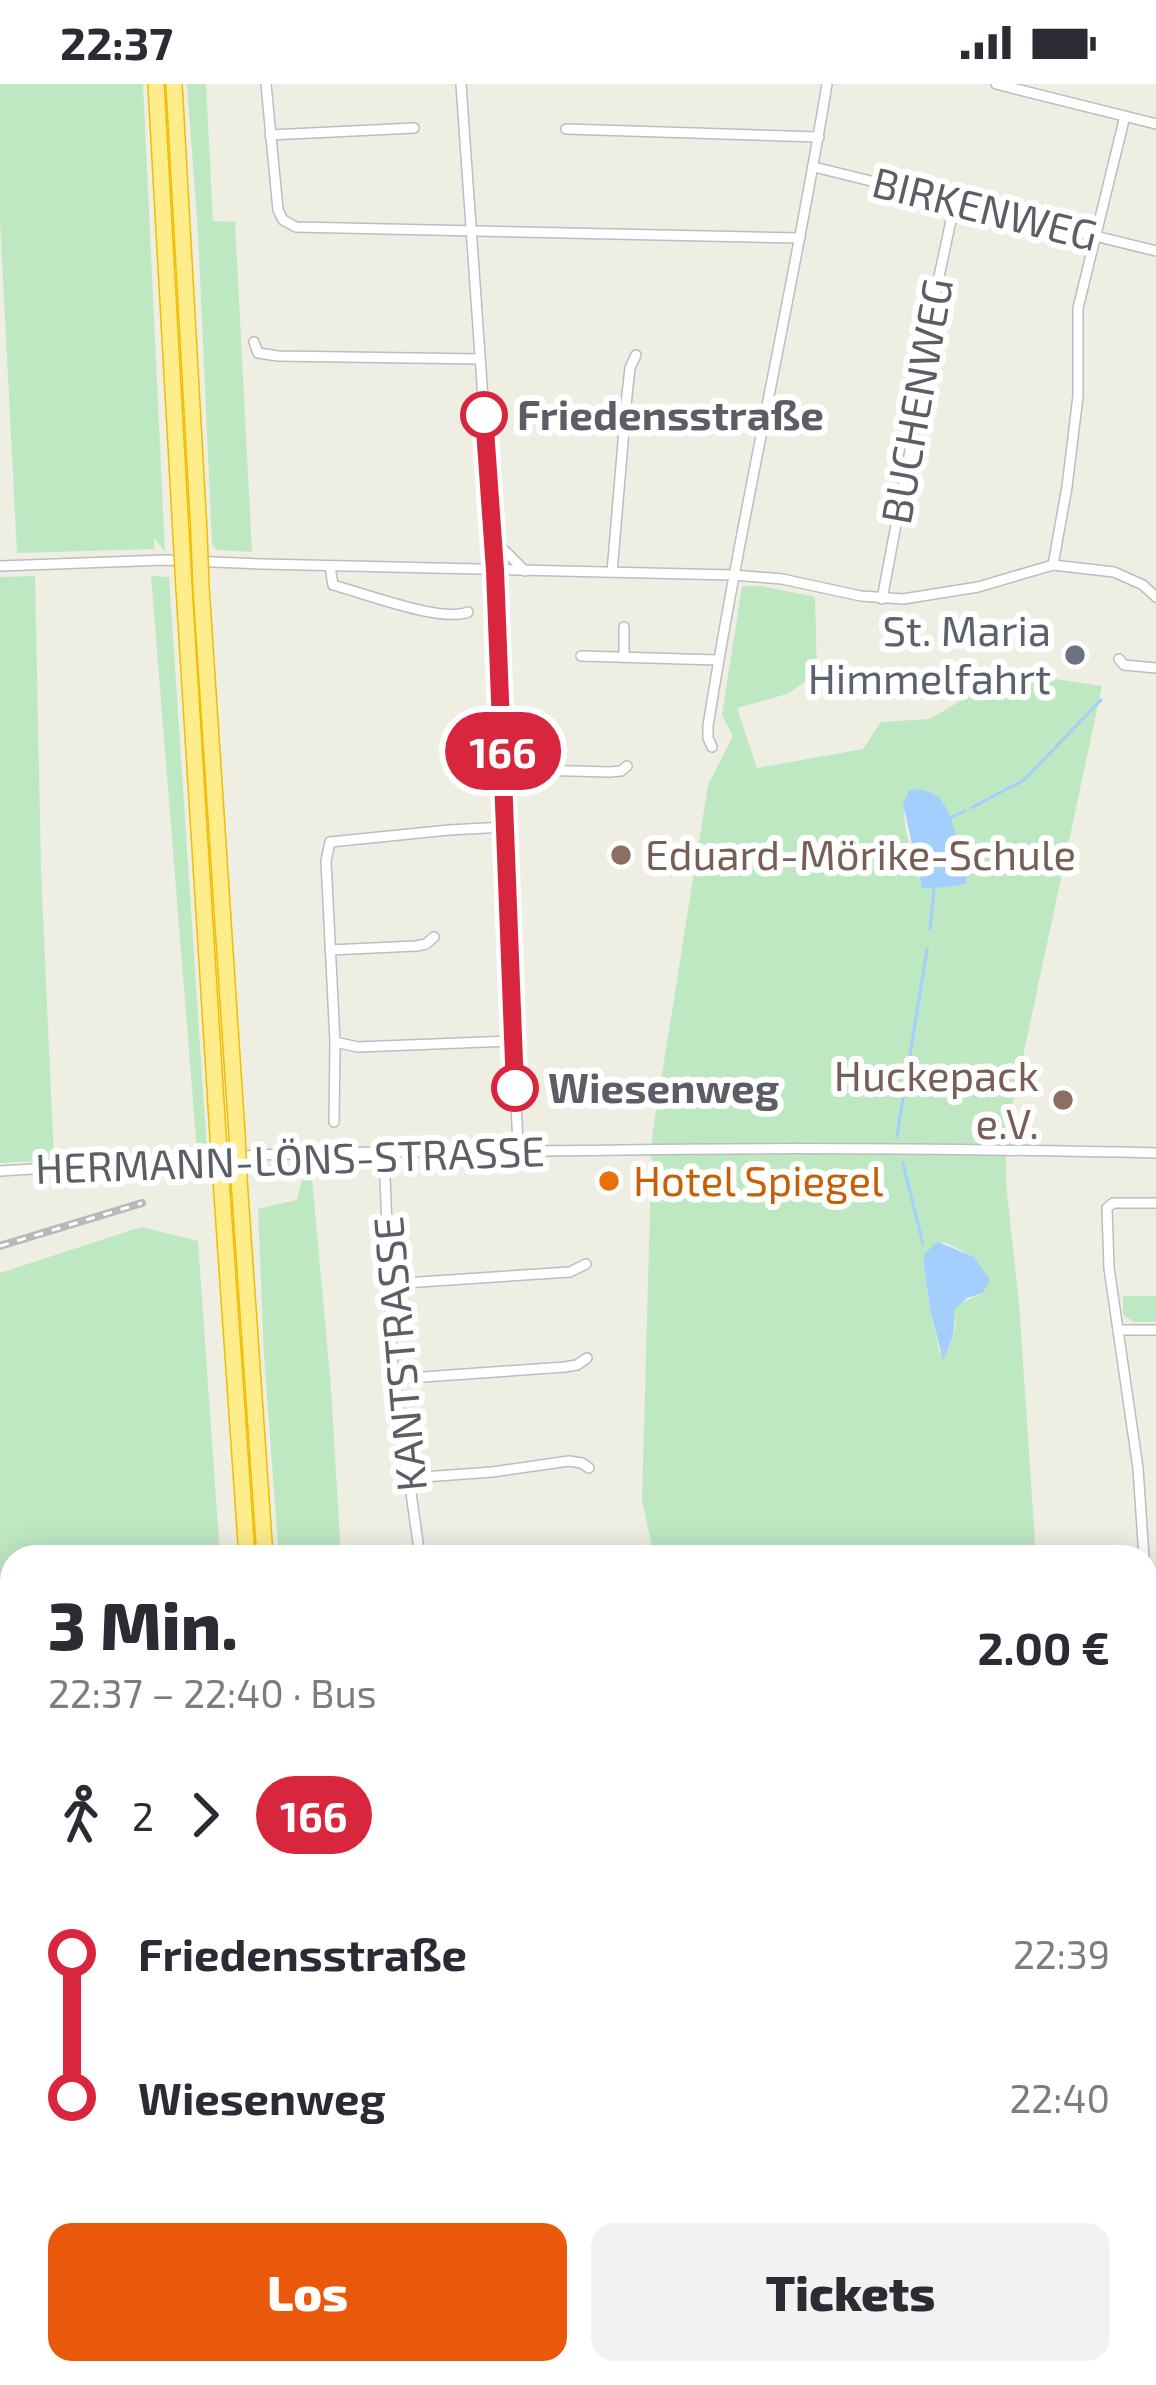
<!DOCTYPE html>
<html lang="de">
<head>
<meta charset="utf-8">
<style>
	:root { --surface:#fff; --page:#f2f2f3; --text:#2b2b33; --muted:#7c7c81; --accent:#ea580c }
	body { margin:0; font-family:"Exo 2",sans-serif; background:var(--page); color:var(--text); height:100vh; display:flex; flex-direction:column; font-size:45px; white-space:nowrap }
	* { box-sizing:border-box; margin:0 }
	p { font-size:39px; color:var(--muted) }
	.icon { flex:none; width:66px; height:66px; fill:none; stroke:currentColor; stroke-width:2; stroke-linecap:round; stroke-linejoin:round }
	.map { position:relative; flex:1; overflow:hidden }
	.details { position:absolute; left:0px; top:1461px; width:1158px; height:840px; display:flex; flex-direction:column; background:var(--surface); border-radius:36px 36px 0 0; box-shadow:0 6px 30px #0003 }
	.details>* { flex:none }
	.badge { padding:0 24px; border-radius:39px; font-size:42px; line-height:78px }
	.map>.badge { position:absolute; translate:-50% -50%; box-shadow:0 0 0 6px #fff }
	.legs { display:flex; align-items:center; gap:18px; height:132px; padding:0 48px; font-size:39px }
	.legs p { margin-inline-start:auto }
	.summary { display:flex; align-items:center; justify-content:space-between; height:204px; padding:0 48px }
	h1 { font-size:66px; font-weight:800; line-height:90px }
	.button { display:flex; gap:24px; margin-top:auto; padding:24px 48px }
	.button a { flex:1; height:138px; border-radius:24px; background:var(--accent); color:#fff; font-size:48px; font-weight:800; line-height:138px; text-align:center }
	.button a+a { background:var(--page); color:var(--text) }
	ul { padding:0 48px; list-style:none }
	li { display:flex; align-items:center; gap:42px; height:144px; font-size:45px }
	li i { display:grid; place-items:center; width:18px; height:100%; margin:0 15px; background:currentColor }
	li i::after { content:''; width:30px; height:30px; margin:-15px; border:9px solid; border-radius:50%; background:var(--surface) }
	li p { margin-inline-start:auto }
	li:first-child i { background:linear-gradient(#0000 50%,currentColor 0) }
	li:last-child i { background:linear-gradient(currentColor 50%,#0000 0) }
	.status { display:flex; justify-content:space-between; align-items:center; height:84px; padding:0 60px; background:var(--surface); direction:ltr }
	.status svg { height:33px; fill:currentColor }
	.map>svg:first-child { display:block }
	.green { fill:#bee8c2; fill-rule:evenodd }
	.water { fill:#a3cfff }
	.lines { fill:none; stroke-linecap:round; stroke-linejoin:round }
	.stream { stroke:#a3cfff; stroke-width:3 }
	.minor-casing { stroke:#bbbdc3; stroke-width:12 }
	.motorway-casing { stroke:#f2bd00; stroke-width:18 }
	.minor { stroke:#fff; stroke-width:9 }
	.motorway { stroke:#ffec8a; stroke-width:15 }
	.rail-casing { stroke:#b7b8b8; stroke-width:8 }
	.rail { stroke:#fff; stroke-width:3; stroke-dasharray:9; stroke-linecap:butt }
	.motorway-bridge-casing { stroke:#f2bd00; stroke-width:18; stroke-linecap:butt }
	.motorway-bridge { stroke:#ffec8a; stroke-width:15 }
	.line-1-casing { stroke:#fff; stroke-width:27 }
	.line-1 { stroke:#d7263d; stroke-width:18 }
	.stop-1-dot { fill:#fff; stroke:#d7263d; stroke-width:6 }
	.worship-dot { fill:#6b7280; stroke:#fff; stroke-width:4.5 }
	.education-dot { fill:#8d6e63; stroke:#fff; stroke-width:4.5 }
	.food-dot { fill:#e8710a; stroke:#fff; stroke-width:4.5 }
	.labels { text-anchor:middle; stroke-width:12; stroke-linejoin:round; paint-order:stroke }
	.street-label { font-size:42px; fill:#5b5f65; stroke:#fff }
	.stop-label { font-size:42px; font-weight:bold; fill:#5b5f65; stroke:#fff; text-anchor:start }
	.worship-label { font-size:42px; fill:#5b616d; stroke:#fff; text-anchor:end }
	.education-label { font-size:42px; fill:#785e54; stroke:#fff; text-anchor:start }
	.food-label { font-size:42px; fill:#c56008; stroke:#fff; text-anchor:start }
</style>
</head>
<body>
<div class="status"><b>22:37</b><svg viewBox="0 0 49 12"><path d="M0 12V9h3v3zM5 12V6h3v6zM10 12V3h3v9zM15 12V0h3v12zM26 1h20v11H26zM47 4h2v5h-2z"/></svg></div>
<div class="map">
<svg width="1156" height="2301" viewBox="0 0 1156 2301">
	<rect width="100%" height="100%" fill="#efeee3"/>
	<g class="green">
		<path d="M0,0H143L165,468L154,453V465L17,469L0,136Z"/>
		<path d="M187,0H206L213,137L235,138L252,468L217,466L212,460L198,148Z"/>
		<path d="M35,492L41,786L54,1076L0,1079V493Z"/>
		<path d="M151,492L169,493L207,1067H197Z"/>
		<path d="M742,502H762L815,513L817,590L787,610L737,624L757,684L863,665L881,638L930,635L1009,588L1102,602L1006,1052V1099L1019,1219L1036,1473H654L642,1416L652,1053L708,701L733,652L722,631ZM909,706L950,733L961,801C947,800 937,806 922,803C915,777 895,730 909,706ZM944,1158C975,1172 969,1172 989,1196L983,1209L958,1220L953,1226L956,1241L949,1265L940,1269L930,1225L923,1175L925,1169Z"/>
		<path d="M312,1094L331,1304L341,1473H279L264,1272L258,1125L297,1116L302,1096Z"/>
		<path d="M141,1143L198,1157L220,1473H12V1824L1,1825L12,1946V2289H194L195,2301H0V1189Z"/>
		<path d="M1123,1212H1156V1238H1134L1123,1231Z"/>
		<path d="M566,2289H741L743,2301H567Z"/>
	</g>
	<g class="water">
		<path d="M915,705C927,706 936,709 943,719C954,734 964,779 967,799C960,802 930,805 922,804L903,720L909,706Z"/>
		<path d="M938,1158L974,1173L990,1196L983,1209L967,1214L954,1226C956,1244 952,1260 943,1276L930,1225L923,1175L925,1169Z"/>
		<path d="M0,2147L12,2203V2271L0,2286Z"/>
	</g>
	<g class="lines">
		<g class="stream">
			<path d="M971,724L1024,696L1101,616"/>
			<path d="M950,734L965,727"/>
			<path d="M930,845L934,806"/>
			<path d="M897,1052L927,865"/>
			<path d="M903,1079L923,1160"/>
		</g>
		<defs>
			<g id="minor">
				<path d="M266,0L278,126L283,136L296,143L800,154"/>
				<path d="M461,0L495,486L518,1065"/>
				<path d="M996,0L1156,40"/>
				<path d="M566,45L819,53"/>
				<path d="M270,51L414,44"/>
				<path d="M814,83L1156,167"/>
				<path d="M254,258L258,269L278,272L480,275"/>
				<path d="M495,457L525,487"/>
				<path d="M1053,481L1067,403L1078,312V224L1125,32"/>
				<path d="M0,482L165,476L262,480L733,491L782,495L861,512L903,515L978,503L1053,481L1114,488L1143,501L1156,513"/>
				<path d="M330,482L333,501C363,509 442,539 468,528"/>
				<path d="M612,488L627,311L630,284L636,271"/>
				<path d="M882,515L920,314L924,262L955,118"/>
				<path d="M581,572L718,576"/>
				<path d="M624,573V543"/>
				<path d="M1119,575L1124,581L1156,584"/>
				<path d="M712,663L708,654V642C742,427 792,215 827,0"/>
				<path d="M503,685L610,688L621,687L627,682"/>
				<path d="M330,866L416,862L426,860L434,853"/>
				<path d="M335,958L358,963L513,957"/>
				<path d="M334,1038L335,958L326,777L330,758L449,746L505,743"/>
				<path d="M384,1067L392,1273L420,1473"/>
				<path d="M238,1072C365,1066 492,1068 620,1066C798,1063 977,1065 1156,1069"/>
				<path d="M0,1087L221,1073"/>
				<path d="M389,1200L570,1188L586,1180"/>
				<path d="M1118,1246H1156"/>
				<path d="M395,1295L565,1283L577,1281L587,1274"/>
				<path d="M410,1394L492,1388L569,1377L582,1379L589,1384"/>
				<path d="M1144,1473L1138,1384L1109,1184L1107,1124L1113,1119H1156"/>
				<path d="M1146,1543H1156"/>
				<path d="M1146,2001L1156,1996"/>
				<path d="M1146,2138L1156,2136"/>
				<path d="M1146,2226L1156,2224"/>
				<path d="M745,2289L748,2301"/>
				<path d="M1025,2292L1097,2289"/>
				<path d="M870,2301V2289"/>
			</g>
			<g id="motorway">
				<path d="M156,0L181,449"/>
				<path d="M174,0L199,449"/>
				<path d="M201,503L237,1051"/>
				<path d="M184,504L218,1052"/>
				<path d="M221,1095L247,1473"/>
				<path d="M239,1095L265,1473"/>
				<path d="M306,2289L307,2301"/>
				<path d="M324,2289L325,2301"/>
			</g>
		</defs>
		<use href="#minor" class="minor-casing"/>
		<use href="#motorway" class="motorway-casing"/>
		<use href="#minor" class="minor"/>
		<use href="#motorway" class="motorway"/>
		<defs>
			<path id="rail" d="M0,1162L142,1119"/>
		</defs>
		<use href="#rail" class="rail-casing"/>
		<use href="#rail" class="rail"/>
		<defs>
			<g id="motorway-bridge">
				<path d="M181,449L184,504"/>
				<path d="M199,449L201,503"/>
				<path d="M237,1051L239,1095"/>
				<path d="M218,1052L221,1095"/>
			</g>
		</defs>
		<use href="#motorway-bridge" class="motorway-bridge-casing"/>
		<use href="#motorway-bridge" class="motorway-bridge"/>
	</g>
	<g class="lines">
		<defs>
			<path id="line-1" d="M484,331L495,486L515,1004"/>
		</defs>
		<use href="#line-1" class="line-1-casing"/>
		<use href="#line-1" class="line-1"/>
	</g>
	<g class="stop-1-dot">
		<circle cx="484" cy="331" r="21"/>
		<circle cx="515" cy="1004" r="21"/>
	</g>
	<circle class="worship-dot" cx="1075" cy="571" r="12"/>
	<g class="education-dot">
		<circle cx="621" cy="771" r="12"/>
		<circle cx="1063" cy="1016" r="12"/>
	</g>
	<circle class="food-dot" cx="609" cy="1097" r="12"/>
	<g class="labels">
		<g class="street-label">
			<text transform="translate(985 125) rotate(14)" y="15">BIRKENWEG</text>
			<text transform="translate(917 317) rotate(-80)" y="15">BUCHENWEG</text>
			<text transform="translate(290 1076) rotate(-2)" y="15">HERMANN-LÖNS-STRASSE</text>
			<text transform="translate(400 1270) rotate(-95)" y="15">KANTSTRASSE</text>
		</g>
		<g class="stop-label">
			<text x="517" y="346">Friedensstraße</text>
			<text x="548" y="1019">Wiesenweg</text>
		</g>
		<g class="worship-label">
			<text x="1051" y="562">St. Maria<tspan x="1051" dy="48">Himmelfahrt</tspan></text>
		</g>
		<g class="education-label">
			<text x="645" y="786">Eduard-Mörike-Schule</text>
			<text x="1039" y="1007" text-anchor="end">Huckepack<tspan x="1039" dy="48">e.V.</tspan></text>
		</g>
		<g class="food-label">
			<text x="633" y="1112">Hotel Spiegel</text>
		</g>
	</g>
</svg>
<b class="badge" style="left:503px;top:667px;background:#d7263d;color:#fff">166</b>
<section class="details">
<div class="summary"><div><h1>3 Min.</h1><p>22:37 – 22:40 · Bus</p></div><b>2.00 €</b></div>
<div class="legs"><svg class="icon" aria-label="walk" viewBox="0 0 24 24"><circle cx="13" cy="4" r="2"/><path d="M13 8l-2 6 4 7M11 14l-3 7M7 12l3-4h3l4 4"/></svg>2<svg class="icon" aria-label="forward" viewBox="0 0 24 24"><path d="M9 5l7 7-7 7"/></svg><b class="badge" style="background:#d7263d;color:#fff">166</b></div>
<ul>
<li><i style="color:#d7263d"></i><b>Friedensstraße</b><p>22:39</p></li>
<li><i style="color:#d7263d"></i><b>Wiesenweg</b><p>22:40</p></li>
</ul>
<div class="button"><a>Los</a><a>Tickets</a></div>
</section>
</div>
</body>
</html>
